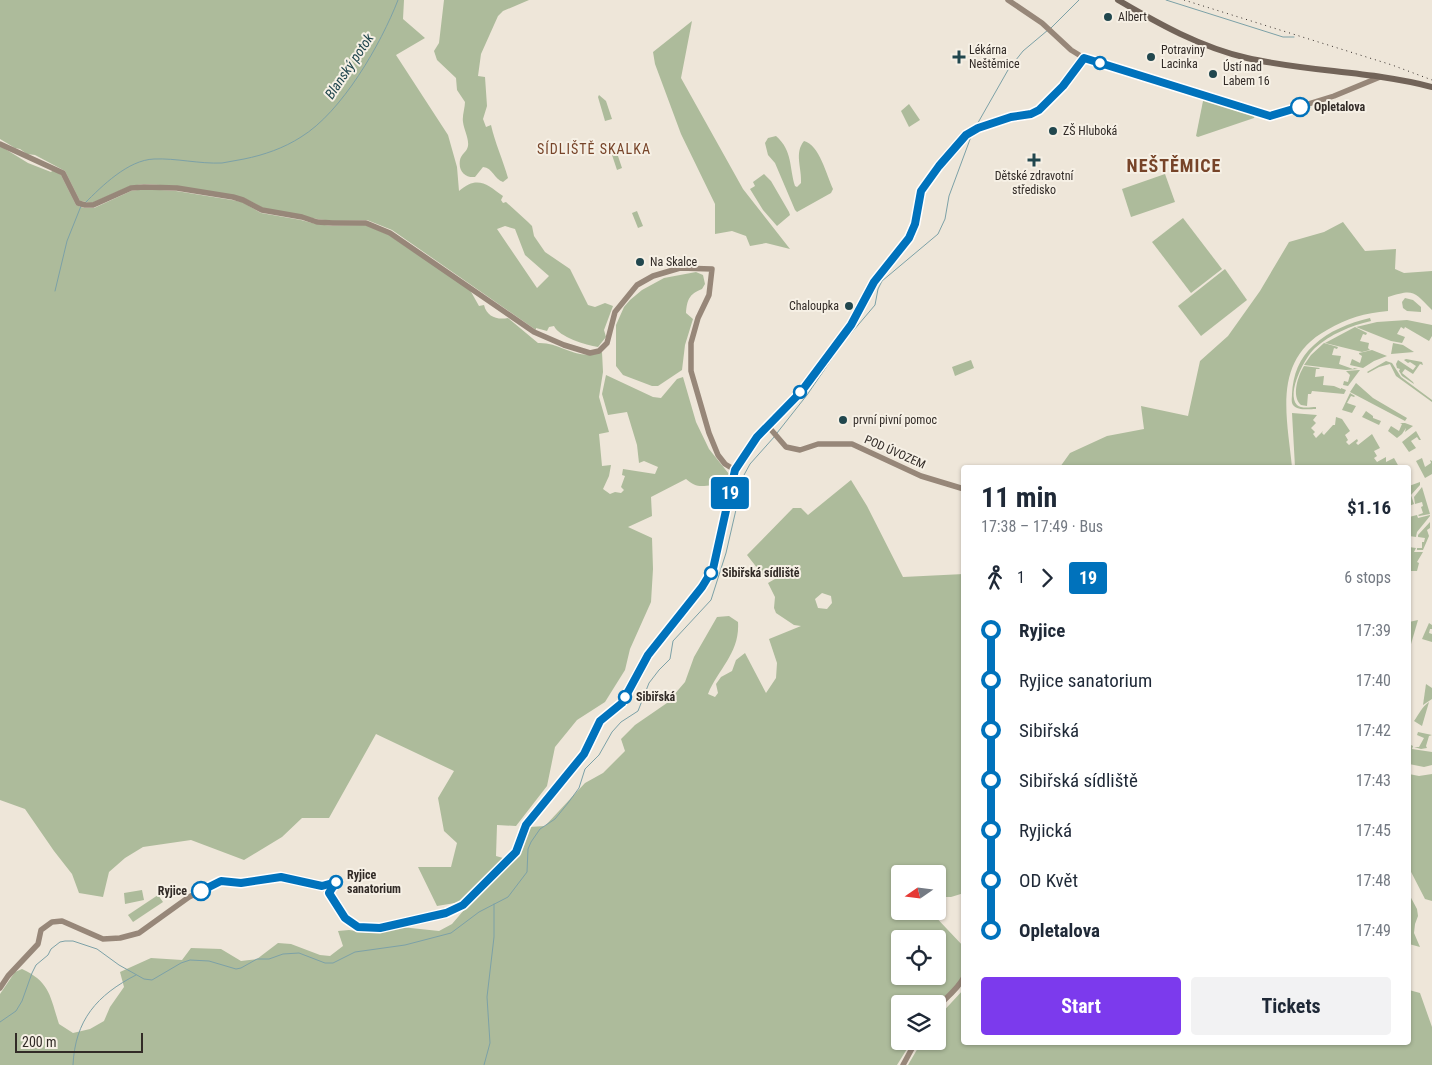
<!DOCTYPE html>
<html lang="en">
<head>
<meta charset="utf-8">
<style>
	:root { --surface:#fff; --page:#f2f2f3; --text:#1f2937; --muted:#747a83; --accent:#7c3aed }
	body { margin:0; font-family:"Roboto Condensed",sans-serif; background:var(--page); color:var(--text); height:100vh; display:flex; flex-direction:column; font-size:19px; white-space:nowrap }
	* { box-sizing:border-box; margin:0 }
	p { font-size:16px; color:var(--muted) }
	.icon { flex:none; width:28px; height:28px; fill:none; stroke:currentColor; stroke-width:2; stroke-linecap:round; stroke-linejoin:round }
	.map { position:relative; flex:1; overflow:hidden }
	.sheet { position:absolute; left:961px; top:465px; width:450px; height:580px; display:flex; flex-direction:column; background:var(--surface); border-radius:5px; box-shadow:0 1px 4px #0004 }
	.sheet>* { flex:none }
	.badge { padding:0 10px; border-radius:4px; font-size:18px; line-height:32px }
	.needle { width:32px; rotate:256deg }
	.tools { position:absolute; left:891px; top:865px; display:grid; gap:10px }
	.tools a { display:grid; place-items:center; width:55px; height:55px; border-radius:5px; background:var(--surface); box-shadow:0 1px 4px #0004; font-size:25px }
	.scale { position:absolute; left:15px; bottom:12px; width:128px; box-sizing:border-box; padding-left:5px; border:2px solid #322b27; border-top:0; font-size:14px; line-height:18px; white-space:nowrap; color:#322b27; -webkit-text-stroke:4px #f6f0e5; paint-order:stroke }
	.map>.badge { position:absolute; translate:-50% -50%; box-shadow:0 0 0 2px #fff }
	.legs { display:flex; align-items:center; gap:8px; height:55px; padding:0 20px; font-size:16px }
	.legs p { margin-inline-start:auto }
	.head { display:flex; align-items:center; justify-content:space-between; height:85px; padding:0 20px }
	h1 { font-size:28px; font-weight:700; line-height:38px }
	.action { display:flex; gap:10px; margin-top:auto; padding:10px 20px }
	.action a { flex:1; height:58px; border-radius:5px; background:var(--accent); color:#fff; font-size:20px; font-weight:700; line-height:58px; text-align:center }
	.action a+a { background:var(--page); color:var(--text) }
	ul { padding:0 20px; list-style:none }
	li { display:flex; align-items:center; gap:18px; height:50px; font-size:19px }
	li i { display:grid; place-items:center; width:8px; height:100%; margin:0 6px; background:currentColor }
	li i::after { content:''; width:12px; height:12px; margin:-6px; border:4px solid; border-radius:50%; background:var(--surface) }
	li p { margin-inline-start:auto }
	li:first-child i { background:linear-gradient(#0000 50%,currentColor 0) }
	li:last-child i { background:linear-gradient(currentColor 50%,#0000 0) }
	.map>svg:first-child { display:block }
	.green { fill:#adbb9b; fill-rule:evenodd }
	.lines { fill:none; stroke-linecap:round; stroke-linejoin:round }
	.stream { stroke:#7ca1a7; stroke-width:1 }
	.secondary { stroke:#978779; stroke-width:5.5 }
	.primary { stroke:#726459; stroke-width:6 }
	.rail { stroke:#322b27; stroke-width:1; stroke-dasharray:1 4; stroke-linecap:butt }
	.line-1-casing { stroke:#fff; stroke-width:11 }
	.line-1 { stroke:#0072bc; stroke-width:8 }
	.poi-dot { fill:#21474e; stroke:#f6f0e5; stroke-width:2 }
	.stop-1-dot { fill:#fff; stroke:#0072bc; stroke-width:2.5 }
	.labels { text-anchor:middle; stroke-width:4; stroke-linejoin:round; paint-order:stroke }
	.poi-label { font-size:12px; fill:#322b27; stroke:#f6f0e5; text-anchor:start }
	.stop-label { font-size:12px; font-weight:bold; fill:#322b27; stroke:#f6f0e5; text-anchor:start }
	.street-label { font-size:12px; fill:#322b27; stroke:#f6f0e5 }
	.water-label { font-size:14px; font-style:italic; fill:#21474e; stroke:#f6f0e5 }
	.neighbourhood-label { font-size:14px; letter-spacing:1px; fill:#774429; stroke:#f6f0e5 }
	.district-label { font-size:18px; font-weight:bold; letter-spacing:1px; fill:#774429; stroke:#f6f0e5 }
</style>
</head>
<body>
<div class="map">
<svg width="1432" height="1065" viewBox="0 0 1432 1065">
	<rect width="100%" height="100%" fill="#eee6d9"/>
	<g class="green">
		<path d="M0,0H404L403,19L425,38L396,55L448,135L457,167L459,191C477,175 487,184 503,196L501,200L503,203L506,202L528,222L532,226L534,236L545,252L570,269L588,305L595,307L605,303L613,306L604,330L606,337L598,347C586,345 559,337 554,326L549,327L547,331L536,328V330L392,230L367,220L333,221L317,219L263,208L244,198L177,186L144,184L130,186L92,203L80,201L65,171L35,155L27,154L20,149L15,148L0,139ZM505,226L515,229L525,255L549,276L537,288L497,229Z"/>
		<path d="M444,0H529L503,11L498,16L481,54L478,76L485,77L487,106L483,119L486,127L491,125C495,143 503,160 508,178L503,182C494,179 493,168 483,167L475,177C465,178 458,171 460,160C461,154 467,152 468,146C469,138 464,130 463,122C462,116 465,108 465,102L457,90L456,78L437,60L434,51L439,43Z"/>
		<path d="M692,21L681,78L743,189L790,249L766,243L750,246L746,236L732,231L715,234V204L681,134L655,64L653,52Z"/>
		<path d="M599,95L606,101L612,119L605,121L598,97Z"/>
		<path d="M1205,99L1255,115L1254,118L1198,137L1196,136L1203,101Z"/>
		<path d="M909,104L920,120L909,127L901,111Z"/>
		<path d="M776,136C793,151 789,167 795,186L797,187L801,183C802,168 794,153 804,141C819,144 827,176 833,189L831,193L797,212L795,210L775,163L768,155L765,143L768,138Z"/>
		<path d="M0,147H2L28,163L51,172L53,170L61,175L76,205L84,208H94L131,191L144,189L176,191L232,200L242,202L261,213L301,220L316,224L333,226L366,225L389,235L470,290L479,306L484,305C487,317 497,320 508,318L538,343C562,342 576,362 602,352L603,372L599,397L609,432L599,434L602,466L611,465L609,476L603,489L610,494L615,492L621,493L624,490L621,487L625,476L622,475L623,469L655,474L658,467L644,461L639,463L637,445L627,412L608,415L602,394L606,375L653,397L661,398L677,379L683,377L696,422L709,449L729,474L728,484L715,481L712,485C700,487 695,487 686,479L651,497L652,516L628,527L652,538L653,569L651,602L630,649L625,670L605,702L577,720L555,747L547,786L516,826L497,825L496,856L503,858L461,902L437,906L418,867H451L457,843L444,831L438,798L454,771L376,734L329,818H302L282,837L244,860L191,840L143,847L125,858L109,872L103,897L79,893L72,874L54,851L25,809L0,800Z"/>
		<path d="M616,150L622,168L617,170L611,152Z"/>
		<path d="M764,174L771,181L789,212L790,215L777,226L763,210L750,189L755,186L753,182Z"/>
		<path d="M1165,174L1175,202L1131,217L1122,189Z"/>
		<path d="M637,211L643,226L638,228L632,213Z"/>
		<path d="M1183,218L1222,269L1191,293L1152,242Z"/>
		<path d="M1343,222L1365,251L1396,249L1395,269L1404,273L1432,271V310C1413,291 1414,289 1388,297V311C1364,313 1348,318 1327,330C1272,360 1287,416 1292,467H1060L1070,453L1107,436L1144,429L1141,406L1188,416L1200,361L1228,336L1260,291L1289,242L1324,232Z"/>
		<path d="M1225,269L1247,300L1201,336L1178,306Z"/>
		<path d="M696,272L703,275L705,284L702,289C689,294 687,300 686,313L693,319L685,345L682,370L658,386H652L623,375L616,366V325L624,307L630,300L642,290L664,278Z"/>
		<path d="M1405,298L1413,300L1421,307V312L1407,311L1403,308L1402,302Z"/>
		<path d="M1370,318L1371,321C1350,326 1331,334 1315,348C1305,357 1286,393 1297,405C1301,409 1311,407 1316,407V409C1309,409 1298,411 1293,405C1291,402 1292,398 1292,394C1293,375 1299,358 1314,345C1329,331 1349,323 1370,318Z"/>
		<path d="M1407,320L1432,325V336L1429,341L1405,327L1404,329L1401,327L1397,334L1405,337L1402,343L1391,341L1356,327L1377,322Z"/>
		<path d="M1355,327L1367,333L1366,335L1363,334L1360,341L1369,343L1368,348L1370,350L1362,352L1325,343Z"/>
		<path d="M1324,343L1338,347L1337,349L1334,348L1332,355L1341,356L1339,364L1353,369L1354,368L1358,369L1346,370L1304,365L1311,355Z"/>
		<path d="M1393,343L1403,345L1414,352L1391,354Z"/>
		<path d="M1372,350L1387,356L1374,361L1363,368L1350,365L1352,359L1360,363L1362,356L1359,354V353Z"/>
		<path d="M1406,359L1422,362L1423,365L1420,364L1413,374L1405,369L1402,373L1413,382L1414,384L1402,376L1399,371L1400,369L1397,368L1396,364L1398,360L1413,370L1416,366L1410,362L1408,363L1404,360Z"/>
		<path d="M971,360L974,368L955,376L952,367Z"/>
		<path d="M1386,361L1392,363L1401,377L1432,400V402L1396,376L1390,364L1379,367L1368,373L1367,372Z"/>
		<path d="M1304,366L1320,368L1319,369H1316L1315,377L1324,376L1323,385L1334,386L1341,389V388L1346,390L1344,394L1312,391L1311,394H1308L1307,406L1301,405C1291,396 1298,376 1304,366Z"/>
		<path d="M1359,370H1360L1348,386L1343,385L1344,381L1348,382L1350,375L1346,371Z"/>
		<path d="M1356,383L1373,398L1407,418L1405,421L1350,392Z"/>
		<path d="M1350,393L1355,396L1354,397L1351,396L1347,403L1356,406L1352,413L1342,410Z"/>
		<path d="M1366,411L1373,416V418L1381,421L1379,425L1362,417Z"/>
		<path d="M1292,413L1317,415L1313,420L1316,423L1311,428L1315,432L1313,434L1316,438L1323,431L1322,433L1324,435L1333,425H1335L1336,417L1342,419L1350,431L1345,435L1348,440L1346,442L1349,445L1357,439L1358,441L1356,443L1358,445L1372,434L1380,448L1374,451L1377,456L1374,458L1377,462L1386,457V462L1394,458L1399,467H1295Z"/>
		<path d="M1400,423H1405L1413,426L1405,432L1406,428L1402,434L1397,438L1388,431L1391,426L1399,431L1402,424Z"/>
		<path d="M1416,431L1421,440H1419L1417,437L1411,441L1416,448L1409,452L1402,442Z"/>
		<path d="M1422,458L1425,467L1431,463L1430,460L1432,461V474L1425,478L1416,461Z"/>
		<path d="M851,480L867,506L903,577L964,574V893L951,897H938V874H900V911H930L964,947C964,954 965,963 964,970C961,984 946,995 936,1004H900V1041H912L897,1065H0V994L15,972L22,969C50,982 50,996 59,1024L73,1033L90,1029L104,1021L110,1007L124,987L120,972L151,958L182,960L191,948L221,949L241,961L257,959L278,943L291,944L320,955L330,956L343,946L338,931L349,930L370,933L401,927L439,931L452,924L464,910L518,857L529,827L545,826L585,783L603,773L625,751L621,739L635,725L667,703L685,682L694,657L717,617L729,616L738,622C740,653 719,668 708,694L715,697L718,693L716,684L721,677L732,671L736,660L745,653L766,693L776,678L777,663L769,639L801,626L794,625L776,613L774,608L775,597L768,583L787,572L783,573V570L780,567C772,568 768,571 765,578L747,555L793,508H801L808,515ZM822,593L831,596L832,603L827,609L818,608L815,599ZM900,939H938V976H900Z"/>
		<path d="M1420,482V485L1411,495L1414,504L1409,506V486Z"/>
		<path d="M1422,487L1430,514L1419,516L1418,515L1423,513L1421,507L1423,506L1422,502L1415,504L1414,497Z"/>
		<path d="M1417,515L1418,518L1430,515V516L1417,532L1416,537L1409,536V542V517Z"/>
		<path d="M1430,522V528L1427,530L1429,536L1423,550H1417V548H1422V542H1424L1425,538L1418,537V535Z"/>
		<path d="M1409,547L1416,548L1414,552H1423L1417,562L1419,563L1417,571H1409Z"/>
		<path d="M1418,620L1409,651V622Z"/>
		<path d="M1429,623L1432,625V629H1430L1429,633L1432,634V642L1422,639Z"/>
		<path d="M1426,684L1432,688V699L1423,705Z"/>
		<path d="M1429,702L1422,726L1414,721C1419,714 1422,707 1429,702Z"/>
		<path d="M1418,732L1432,735L1429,736L1426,746L1427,748L1421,749L1414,747H1419L1424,738L1417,735Z"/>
		<path d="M1409,744L1413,746L1412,749L1432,752V765L1424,767L1409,764Z"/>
		<path d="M1409,774L1419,776L1432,774V901L1425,899L1409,868Z"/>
		<path d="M142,890L144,900L125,904L124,893Z"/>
		<path d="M1409,894L1417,909L1418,916L1415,924L1414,933L1420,947L1409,944Z"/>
		<path d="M158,895L163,902L133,922L128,915Z"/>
		<path d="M964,989V1042H1409V990L1420,993L1432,1027V1065H908L922,1041H938V1017Z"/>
	</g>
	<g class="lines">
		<g class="stream">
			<path d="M1166,0L1283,37H1294"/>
			<path d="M1051,28L1079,0"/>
			<path d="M975,128L1008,70L1023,51L1048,30"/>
			<path d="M85,203C102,186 128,160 154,159C176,158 199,164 222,163C229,162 237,160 244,159C264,155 284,148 301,137C342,112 381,44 398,0"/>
			<path d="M55,291L67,241L81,206"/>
			<path d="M777,433L807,395L842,344L875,305L878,289L882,281L938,234L945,219L949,196L972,134"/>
			<path d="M0,1022L16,1011L22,1001L32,973L36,965L48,955L51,949L60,942L65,941H73L97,949L119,965L144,979L152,980L181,963L190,960L209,961L236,969L241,968L257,959H269L283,954L299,953L325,963H333L355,952L405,945L451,933L479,912L508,897L527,872L528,849L531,842L540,829L555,819L568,803L579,788L585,769L599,755L612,732L621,722L638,711L649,683L659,670L670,659L673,641L711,600L726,553L744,475L750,464L775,436"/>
			<path d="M73,1065C75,1020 97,995 136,975"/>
			<path d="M484,1065L490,1043L487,997L494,937V904"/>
		</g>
		<g class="secondary">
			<path d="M1008,0L1042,23L1071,50L1084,58L1270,116L1334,96L1380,77"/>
			<path d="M0,144L63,173L78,203L85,205H93L131,188L144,187L177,188L233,197L243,200L262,210L302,217L317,222L333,223H366L390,233L534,332L564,345L590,353L599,351L607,343L615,312L637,285L653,276L680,268L712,269L709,295L698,318L691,343V371L709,433L718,455L725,464L735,470"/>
			<path d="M767,425L786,447L800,450L818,444H852L921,476L964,489"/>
			<path d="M0,988L8,976L38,944L41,930L52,922L62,921L103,939L120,938L139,933L189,897L221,881L241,883L281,877L322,886L329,893L345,918L358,927L380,928L446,913L463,905L516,852L526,825L585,754L600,721L622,703L648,655L702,587L713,569L735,470L757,437L801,392L851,325L873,282L909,237L915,224L921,191L939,165L966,135L978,128L1011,117L1031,114L1039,110L1063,86L1084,58"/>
			<path d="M938,1006C947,997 958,989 964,977"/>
			<path d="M903,1065L916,1041"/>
		</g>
		<path class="primary" d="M1118,0C1159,24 1200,47 1247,58C1308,72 1371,71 1432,87"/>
		<path class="rail" d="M1184,0L1392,65L1432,80"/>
	</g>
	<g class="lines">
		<defs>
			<path id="line-1" d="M201,891L221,881L241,883L281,877L322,886L336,882L329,893L345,918L358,927L380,928L446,913L463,905L516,852L526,825L584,754L600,721L622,703L648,655L702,587L713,569L735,470L757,437L801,392L851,325L874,282L909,238L915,224L921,191L939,166L966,135L978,128L1011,117L1031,114L1039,110L1063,86L1084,58L1270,116L1300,107"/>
		</defs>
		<use href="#line-1" class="line-1-casing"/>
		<use href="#line-1" class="line-1"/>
	</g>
	<g class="poi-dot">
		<circle cx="1108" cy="17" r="5"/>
		<path d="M956.5 49.5h5v5h5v5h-5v5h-5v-5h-5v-5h5z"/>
		<circle cx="1151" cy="57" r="5"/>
		<circle cx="1213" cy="74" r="5"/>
		<circle cx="1053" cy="131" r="5"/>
		<path d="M1031.5 152.5h5v5h5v5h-5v5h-5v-5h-5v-5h5z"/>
		<circle cx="640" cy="262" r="5"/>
		<circle cx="849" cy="306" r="5"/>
		<circle cx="843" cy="420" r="5"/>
	</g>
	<g class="stop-1-dot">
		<circle cx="1100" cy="63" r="6"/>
		<circle cx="1300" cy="107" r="9"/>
		<circle cx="800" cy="392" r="6"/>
		<circle cx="711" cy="573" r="6"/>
		<circle cx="625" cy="697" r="6"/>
		<circle cx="336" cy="882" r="6"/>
		<circle cx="201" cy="891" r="9"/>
	</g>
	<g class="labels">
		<g class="poi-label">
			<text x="1118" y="21">Albert</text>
			<text x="969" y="54">Lékárna<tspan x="969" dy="14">Neštěmice</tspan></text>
			<text x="1161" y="54">Potraviny<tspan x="1161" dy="14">Lacinka</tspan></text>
			<text x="1223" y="71">Ústí nad<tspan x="1223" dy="14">Labem 16</tspan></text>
			<text x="1063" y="135">ZŠ Hluboká</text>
			<text x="1034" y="180" text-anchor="middle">Dětské zdravotní<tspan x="1034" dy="14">středisko</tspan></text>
			<text x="650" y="266">Na Skalce</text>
			<text x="839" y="310" text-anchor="end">Chaloupka</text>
			<text x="853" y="424">první pivní pomoc</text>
		</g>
		<g class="stop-label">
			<text x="1314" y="111">Opletalova</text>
			<text x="722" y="577">Sibiřská sídliště</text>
			<text x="636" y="701">Sibiřská</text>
			<text x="347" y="879">Ryjice<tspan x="347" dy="14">sanatorium</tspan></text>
			<text x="187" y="895" text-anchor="end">Ryjice</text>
		</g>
		<g class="street-label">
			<text transform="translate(895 452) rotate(24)" y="4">POD ÚVOZEM</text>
		</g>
		<g class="water-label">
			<text transform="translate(349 66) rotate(-56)" y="5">Blanský potok</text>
		</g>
		<g class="neighbourhood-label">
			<text x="594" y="154">SÍDLIŠTĚ SKALKA</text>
		</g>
		<g class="district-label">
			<text x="1174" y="172">NEŠTĚMICE</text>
		</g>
	</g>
</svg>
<div class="tools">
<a><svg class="needle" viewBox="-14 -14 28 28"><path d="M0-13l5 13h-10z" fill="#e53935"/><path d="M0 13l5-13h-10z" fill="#747a83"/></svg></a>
<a><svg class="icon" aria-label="locate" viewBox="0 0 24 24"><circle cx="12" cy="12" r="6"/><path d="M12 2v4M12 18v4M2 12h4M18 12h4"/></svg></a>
<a><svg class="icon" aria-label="layers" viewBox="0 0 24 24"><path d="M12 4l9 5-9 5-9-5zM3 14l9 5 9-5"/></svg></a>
</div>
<div class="scale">200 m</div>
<b class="badge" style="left:730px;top:493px;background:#0072bc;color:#fff">19</b>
<section class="sheet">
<div class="head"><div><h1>11 min</h1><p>17:38 – 17:49 · Bus</p></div><b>$1.16</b></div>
<div class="legs"><svg class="icon" aria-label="walk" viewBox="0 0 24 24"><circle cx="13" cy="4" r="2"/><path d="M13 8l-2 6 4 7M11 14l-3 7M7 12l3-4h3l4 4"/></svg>1<svg class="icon" aria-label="forward" viewBox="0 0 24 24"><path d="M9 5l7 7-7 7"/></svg><b class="badge" style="background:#0072bc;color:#fff">19</b><p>6 stops</p></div>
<ul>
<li><i style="color:#0072bc"></i><b>Ryjice</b><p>17:39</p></li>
<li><i style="color:#0072bc"></i><span>Ryjice sanatorium</span><p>17:40</p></li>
<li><i style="color:#0072bc"></i><span>Sibiřská</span><p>17:42</p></li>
<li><i style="color:#0072bc"></i><span>Sibiřská sídliště</span><p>17:43</p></li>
<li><i style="color:#0072bc"></i><span>Ryjická</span><p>17:45</p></li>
<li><i style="color:#0072bc"></i><span>OD Květ</span><p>17:48</p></li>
<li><i style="color:#0072bc"></i><b>Opletalova</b><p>17:49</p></li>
</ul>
<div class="action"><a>Start</a><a>Tickets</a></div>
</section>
</div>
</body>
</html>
